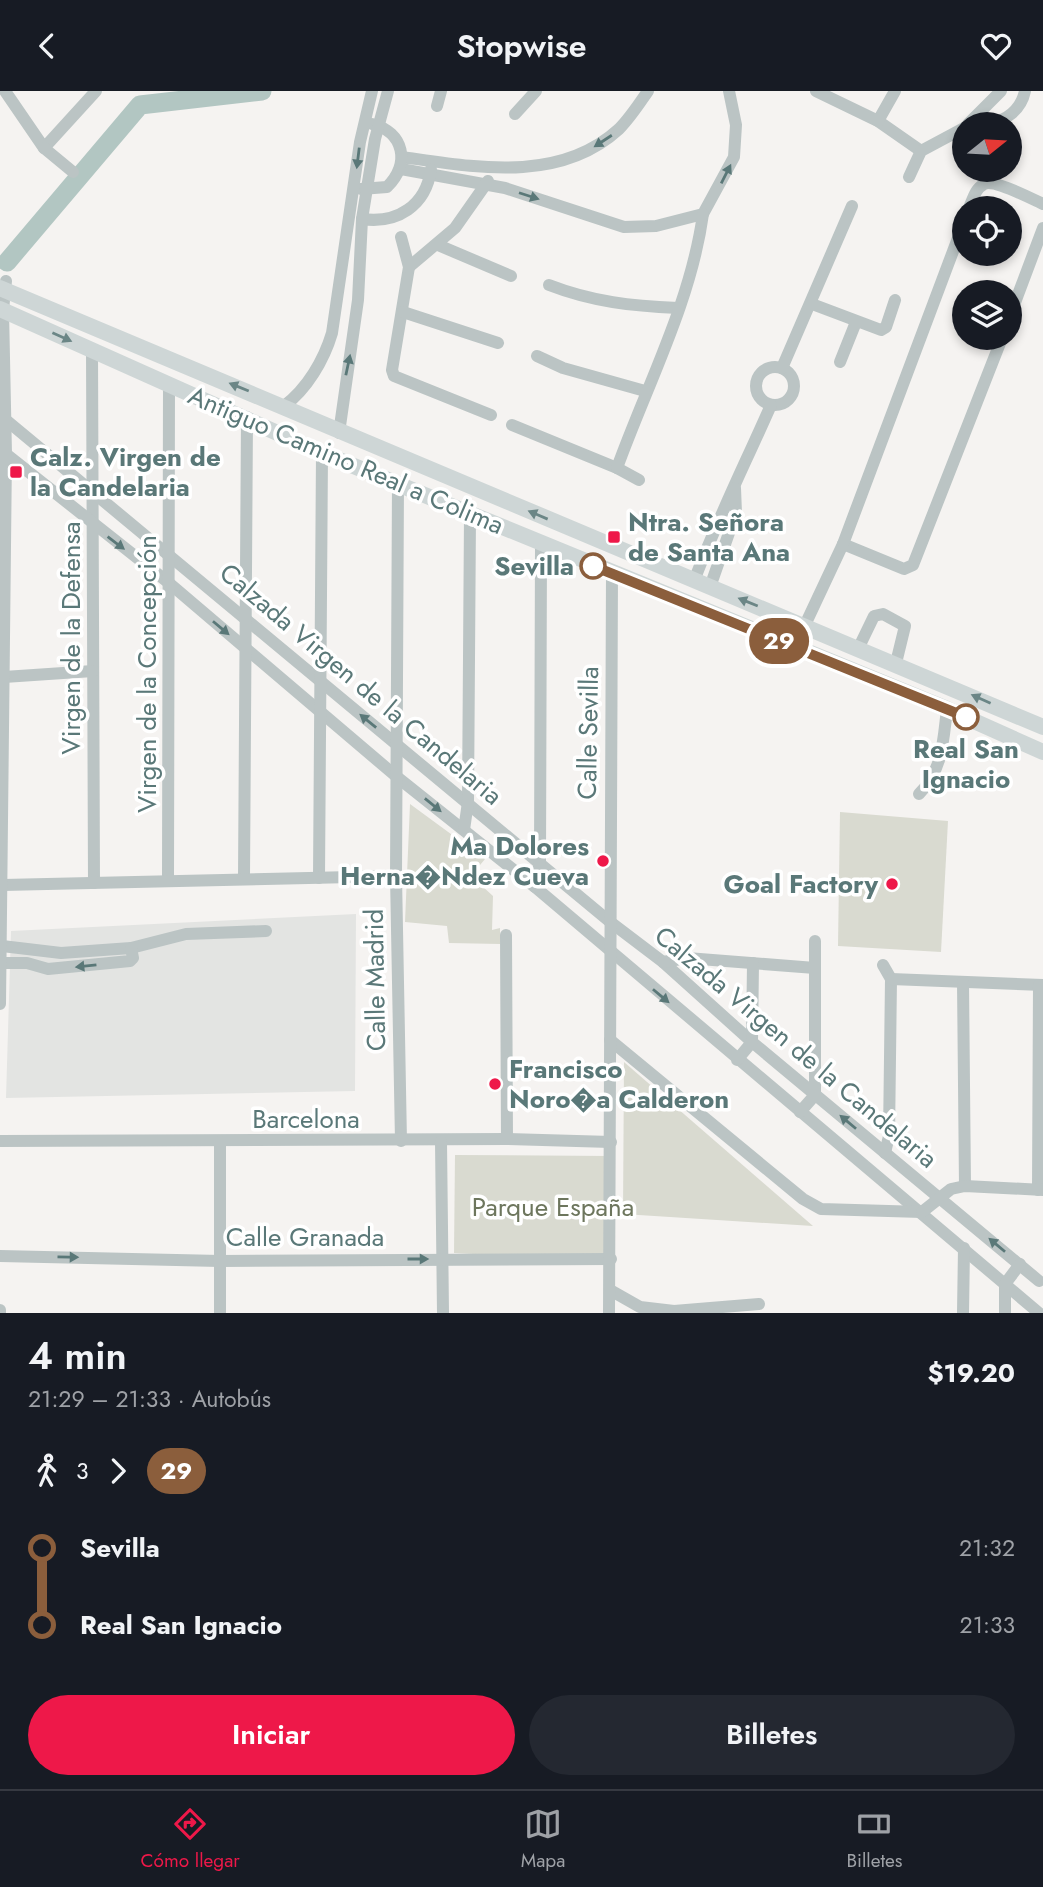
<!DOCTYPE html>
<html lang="es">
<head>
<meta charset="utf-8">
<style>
	:root { --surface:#171b24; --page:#242831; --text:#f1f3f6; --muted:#9ea1a6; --line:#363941; --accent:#ee1849 }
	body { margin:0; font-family:Jost,sans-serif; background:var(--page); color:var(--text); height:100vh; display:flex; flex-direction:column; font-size:26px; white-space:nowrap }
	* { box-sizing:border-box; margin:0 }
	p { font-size:23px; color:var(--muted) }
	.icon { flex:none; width:38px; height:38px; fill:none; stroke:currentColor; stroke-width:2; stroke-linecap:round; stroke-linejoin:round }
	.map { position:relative; height:1222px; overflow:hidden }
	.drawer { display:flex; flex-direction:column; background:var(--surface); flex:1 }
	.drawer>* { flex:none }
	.badge { padding:0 14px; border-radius:23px; font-size:24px; line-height:46px }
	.needle { width:46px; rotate:72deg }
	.tools { position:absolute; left:952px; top:21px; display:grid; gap:14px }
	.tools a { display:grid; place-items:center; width:70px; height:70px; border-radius:50%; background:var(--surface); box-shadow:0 4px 10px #0003; font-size:35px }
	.map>.badge { position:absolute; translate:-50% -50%; box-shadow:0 0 0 4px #fff }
	.legs { display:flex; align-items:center; gap:10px; height:77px; padding:0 28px; font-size:23px }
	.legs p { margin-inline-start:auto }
	.overview { display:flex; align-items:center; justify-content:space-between; height:119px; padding:0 28px }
	h1 { font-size:38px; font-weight:600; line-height:52px }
	.cta { display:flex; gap:14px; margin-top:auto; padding:14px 28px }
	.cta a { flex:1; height:80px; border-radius:42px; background:var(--accent); color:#fff; font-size:28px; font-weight:600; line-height:80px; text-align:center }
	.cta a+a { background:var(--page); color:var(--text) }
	ul { padding:0 28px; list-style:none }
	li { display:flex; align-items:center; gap:24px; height:77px; font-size:26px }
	li i { display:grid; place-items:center; width:10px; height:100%; margin:0 9px; background:currentColor }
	li i::after { content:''; width:18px; height:18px; margin:-9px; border:5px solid; border-radius:50%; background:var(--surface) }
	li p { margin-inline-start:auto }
	li:first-child i { background:linear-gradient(#0000 50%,currentColor 0) }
	li:last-child i { background:linear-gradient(currentColor 50%,#0000 0) }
	header { display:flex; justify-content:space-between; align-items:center; height:91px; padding:0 28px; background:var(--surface); font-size:32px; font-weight:600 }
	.dock { display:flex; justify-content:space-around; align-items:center; height:98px; border-top:2px solid var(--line); background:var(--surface); font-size:19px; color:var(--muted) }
	.dock a { display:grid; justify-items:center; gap:4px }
	.dock .active { color:var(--accent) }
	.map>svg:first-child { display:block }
	.built { fill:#e3e4e2 }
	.green { fill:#d9dad0 }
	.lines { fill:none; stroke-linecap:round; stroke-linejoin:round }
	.river { stroke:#b2c6c2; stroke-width:19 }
	.minor { stroke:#bbc4c4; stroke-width:12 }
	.major { stroke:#ced6d6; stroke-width:16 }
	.oneway { fill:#5a7878 }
	.oneway2 { fill:#6b8686 }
	.line-1-casing { stroke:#fff; stroke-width:16 }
	.line-1 { stroke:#8b5e3c; stroke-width:10 }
	.poi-dot { fill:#ee1849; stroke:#fff; stroke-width:2.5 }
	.stop-1-dot { fill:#fff; stroke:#8b5e3c; stroke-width:3.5 }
	.labels { text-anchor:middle; stroke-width:7; stroke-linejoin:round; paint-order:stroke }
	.poi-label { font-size:26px; font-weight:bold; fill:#5a7878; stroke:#fff; text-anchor:start }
	.street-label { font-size:26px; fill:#5a7878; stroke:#fff }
	.stop-label { font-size:26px; font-weight:bold; fill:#5a7878; stroke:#fff; text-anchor:end }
	.park-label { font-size:26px; fill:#6d765d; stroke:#fff }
</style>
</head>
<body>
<header><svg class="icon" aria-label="back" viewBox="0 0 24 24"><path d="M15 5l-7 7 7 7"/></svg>Stopwise<svg class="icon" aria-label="heart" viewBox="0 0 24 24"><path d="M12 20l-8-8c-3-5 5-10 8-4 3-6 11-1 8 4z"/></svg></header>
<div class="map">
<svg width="1043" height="1222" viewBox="0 0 1043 1222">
	<rect width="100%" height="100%" fill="#f5f3f1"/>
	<path class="built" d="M356,823L355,1000L6,1007L11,840Z"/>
	<g class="green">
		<path d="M410,713L485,768L471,785L493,805L492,839L500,837V853L449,852L447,835L405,831Z"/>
		<path d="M840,721L948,730L941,861L838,855Z"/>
		<path d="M624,971L813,1135L623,1123Z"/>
		<path d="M455,1064L610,1065L609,1170L454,1162Z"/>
	</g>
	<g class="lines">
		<path class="river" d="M7,171L140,14L262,0"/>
		<g class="minor">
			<path d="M5,0L44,57L96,0"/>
			<path d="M816,0L878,30L921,60"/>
			<path d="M437,15L441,0"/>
			<path d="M515,23L536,0"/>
			<path d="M878,30L895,0"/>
			<path d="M968,33L1001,0"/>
			<path d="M988,33C1006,30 1021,19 1025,0"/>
			<path d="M44,57L73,81"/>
			<path d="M402,66C474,76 559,93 619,38C630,27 639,13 648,0"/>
			<path d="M401,78L505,97L624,136L656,135L703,123L734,66L736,34L729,0"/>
			<path d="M909,86L921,60L964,37"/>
			<path d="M361,98L387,96C411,73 404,41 372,33"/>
			<path d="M969,117C973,108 975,98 984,93C994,88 1032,108 1043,113"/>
			<path d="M362,128C397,133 426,115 431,78"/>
			<path d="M401,146L409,176L392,279L394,285L491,324"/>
			<path d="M438,154L511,185"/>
			<path d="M409,176L455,137L488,90"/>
			<path d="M549,194C593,211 632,215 678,217"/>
			<path d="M812,213L881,239L886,236L895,209"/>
			<path d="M403,221L498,252"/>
			<path d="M1010,225L1043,137"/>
			<path d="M92,259L94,792"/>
			<path d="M537,265L563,277L645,300"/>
			<path d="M840,271L856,231"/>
			<circle cx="775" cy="295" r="19"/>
			<path d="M782,277L852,115"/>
			<path d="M284,315C307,298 324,269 332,242L360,51L372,0"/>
			<path d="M0,330L6,329L609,830L663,871L752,951L1039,1190"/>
			<path d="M512,334L617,377L639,389"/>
			<path d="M339,342L358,209L362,128L375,48L388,0"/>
			<path d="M6,363L169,492L397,686L535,796L1039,1222"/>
			<path d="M617,377C647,294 691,211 703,123"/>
			<path d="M398,391L396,785L401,1050"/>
			<path d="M843,453L904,478L913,474L1002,247"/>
			<path d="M694,490C717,429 745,373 771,314"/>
			<path d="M710,496L736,422L735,397"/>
			<path d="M805,534L843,453L964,131"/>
			<path d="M859,556L874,525L883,523L905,535L896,572"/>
			<path d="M4,586L93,580"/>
			<path d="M919,703C943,679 943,650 947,618"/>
			<path d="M464,739L468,711L470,424"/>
			<path d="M244,787L247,326"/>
			<path d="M319,787L322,362"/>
			<path d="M168,790L169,293"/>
			<path d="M3,794L396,785"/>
			<path d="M535,796L540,770L541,454"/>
			<path d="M506,844L507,1048"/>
			<path d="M2,855L61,862L131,857L186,843L266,840"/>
			<path d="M663,871L687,867L815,877"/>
			<path d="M1,872H27L48,878L130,870L133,867L131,857"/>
			<path d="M883,874L891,888L889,1045L885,1062"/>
			<path d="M891,888L1043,894"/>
			<path d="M963,891L965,1095"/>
			<path d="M0,913L6,363L3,219L6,190"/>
			<path d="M610,949L803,1108L821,1118L922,1121"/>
			<path d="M737,969L752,951L753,872"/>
			<path d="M800,1021L815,1004V850"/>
			<path d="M0,1050L507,1048L611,1051"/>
			<path d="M441,1051L443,1222"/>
			<path d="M1038,1099L1039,894"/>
			<path d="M922,1121L951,1098L965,1095L1043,1099"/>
			<path d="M0,1165L220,1170L611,1168"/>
			<path d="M610,1199L640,1216L674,1220L759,1213"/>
			<path d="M0,1219V1222"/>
			<path d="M220,1222V1051"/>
			<path d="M609,1222L612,482"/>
			<path d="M963,1222L964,1157"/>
			<path d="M1005,1222V1193L1020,1173"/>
		</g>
		<g class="major">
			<path d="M0,197L1043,636"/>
			<path d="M0,218L322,362L947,618L1043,661"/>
		</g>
	</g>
	<defs><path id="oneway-solid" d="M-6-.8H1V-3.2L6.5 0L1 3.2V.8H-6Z" transform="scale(1.75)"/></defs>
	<g class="oneway">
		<use href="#oneway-solid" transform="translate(603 50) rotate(147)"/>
		<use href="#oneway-solid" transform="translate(358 67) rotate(97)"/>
		<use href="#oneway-solid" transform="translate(726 83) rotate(-63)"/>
		<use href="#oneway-solid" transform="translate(529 105) rotate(18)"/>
		<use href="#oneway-solid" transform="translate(348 274) rotate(-78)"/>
		<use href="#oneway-solid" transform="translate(116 452) rotate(37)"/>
		<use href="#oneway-solid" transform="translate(221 537) rotate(40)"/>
		<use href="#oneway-solid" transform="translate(368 630) rotate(-141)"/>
		<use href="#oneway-solid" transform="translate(433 714) rotate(39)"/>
		<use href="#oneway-solid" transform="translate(86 875) rotate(174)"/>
		<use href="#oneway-solid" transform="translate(661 905) rotate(40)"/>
		<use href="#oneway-solid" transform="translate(848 1031) rotate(-140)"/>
		<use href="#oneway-solid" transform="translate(997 1154) rotate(-140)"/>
		<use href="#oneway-solid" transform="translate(68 1166) rotate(1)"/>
		<use href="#oneway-solid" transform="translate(418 1168)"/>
	</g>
	<g class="oneway2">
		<use href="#oneway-solid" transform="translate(62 246) rotate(24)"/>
		<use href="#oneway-solid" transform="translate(239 296) rotate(-158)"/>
		<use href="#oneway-solid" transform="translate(538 424) rotate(-157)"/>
		<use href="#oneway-solid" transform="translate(748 511) rotate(-158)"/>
		<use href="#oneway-solid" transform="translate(981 608) rotate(-156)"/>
	</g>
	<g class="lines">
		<defs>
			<path id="line-1" d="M593,475L966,626"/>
		</defs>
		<use href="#line-1" class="line-1-casing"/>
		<use href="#line-1" class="line-1"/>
	</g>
	<g class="poi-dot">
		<rect x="9" y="374" width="14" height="14" rx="3.5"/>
		<rect x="607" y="439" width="14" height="14" rx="3.5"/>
		<circle cx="603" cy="770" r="7"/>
		<circle cx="892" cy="793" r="7"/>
		<circle cx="495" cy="993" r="7"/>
	</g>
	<g class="stop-1-dot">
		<circle cx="593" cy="475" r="12"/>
		<circle cx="966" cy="626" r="12"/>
	</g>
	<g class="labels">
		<g class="poi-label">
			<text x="30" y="375">Calz. Virgen de<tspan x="30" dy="30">la Candelaria</tspan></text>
			<text x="628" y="440">Ntra. Señora<tspan x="628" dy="30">de Santa Ana</tspan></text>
			<text x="589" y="764" text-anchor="end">Ma Dolores<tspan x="589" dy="30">Herna�Ndez Cueva</tspan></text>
			<text x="878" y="802" text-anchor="end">Goal Factory</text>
			<text x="509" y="987">Francisco<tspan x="509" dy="30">Noro�a Calderon</tspan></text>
		</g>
		<g class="street-label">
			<text transform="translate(346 369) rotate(23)" y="9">Antiguo Camino Real a Colima</text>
			<text transform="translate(71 547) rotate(-90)" y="9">Virgen de la Defensa</text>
			<text transform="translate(147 583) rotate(-90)" y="9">Virgen de la Concepción</text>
			<text transform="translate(361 593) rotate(40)" y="9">Calzada Virgen de la Candelaria</text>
			<text transform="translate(588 642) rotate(-89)" y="9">Calle Sevilla</text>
			<text transform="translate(375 889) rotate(-91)" y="9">Calle Madrid</text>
			<text transform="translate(796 956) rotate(40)" y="9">Calzada Virgen de la Candelaria</text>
			<text x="306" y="1037">Barcelona</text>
			<text x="305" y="1155">Calle Granada</text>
		</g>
		<g class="stop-label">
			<text x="574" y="484">Sevilla</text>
			<text x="966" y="667" text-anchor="middle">Real San<tspan x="966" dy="30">Ignacio</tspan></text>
		</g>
		<g class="park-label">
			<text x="553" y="1125">Parque España</text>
		</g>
	</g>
</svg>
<div class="tools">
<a><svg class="needle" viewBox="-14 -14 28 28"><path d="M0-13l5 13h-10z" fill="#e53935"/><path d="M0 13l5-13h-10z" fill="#9ea1a6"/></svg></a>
<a><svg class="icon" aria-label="locate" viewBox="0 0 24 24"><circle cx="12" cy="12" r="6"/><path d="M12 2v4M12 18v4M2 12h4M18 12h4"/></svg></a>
<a><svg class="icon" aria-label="layers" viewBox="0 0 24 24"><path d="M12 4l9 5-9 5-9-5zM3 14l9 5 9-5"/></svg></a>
</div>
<b class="badge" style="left:779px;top:550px;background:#8b5e3c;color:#fff">29</b>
</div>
<section class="drawer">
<div class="overview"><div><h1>4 min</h1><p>21:29 – 21:33 · Autobús</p></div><b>$19.20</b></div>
<div class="legs"><svg class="icon" aria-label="walk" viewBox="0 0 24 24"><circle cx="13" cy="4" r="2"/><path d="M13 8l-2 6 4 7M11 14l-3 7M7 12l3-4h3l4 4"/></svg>3<svg class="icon" aria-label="forward" viewBox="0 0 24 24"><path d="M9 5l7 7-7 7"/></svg><b class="badge" style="background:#8b5e3c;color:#fff">29</b></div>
<ul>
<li><i style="color:#8b5e3c"></i><b>Sevilla</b><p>21:32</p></li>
<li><i style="color:#8b5e3c"></i><b>Real San Ignacio</b><p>21:33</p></li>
</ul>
<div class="cta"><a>Iniciar</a><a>Billetes</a></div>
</section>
<nav class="dock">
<a class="active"><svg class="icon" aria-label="directions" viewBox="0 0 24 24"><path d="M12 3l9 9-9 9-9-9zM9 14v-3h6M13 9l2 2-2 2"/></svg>Cómo llegar</a>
<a><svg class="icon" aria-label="map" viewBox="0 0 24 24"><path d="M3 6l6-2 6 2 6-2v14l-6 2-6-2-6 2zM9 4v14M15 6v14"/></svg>Mapa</a>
<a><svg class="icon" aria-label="tickets" viewBox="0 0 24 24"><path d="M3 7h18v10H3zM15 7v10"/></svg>Billetes</a>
</nav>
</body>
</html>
